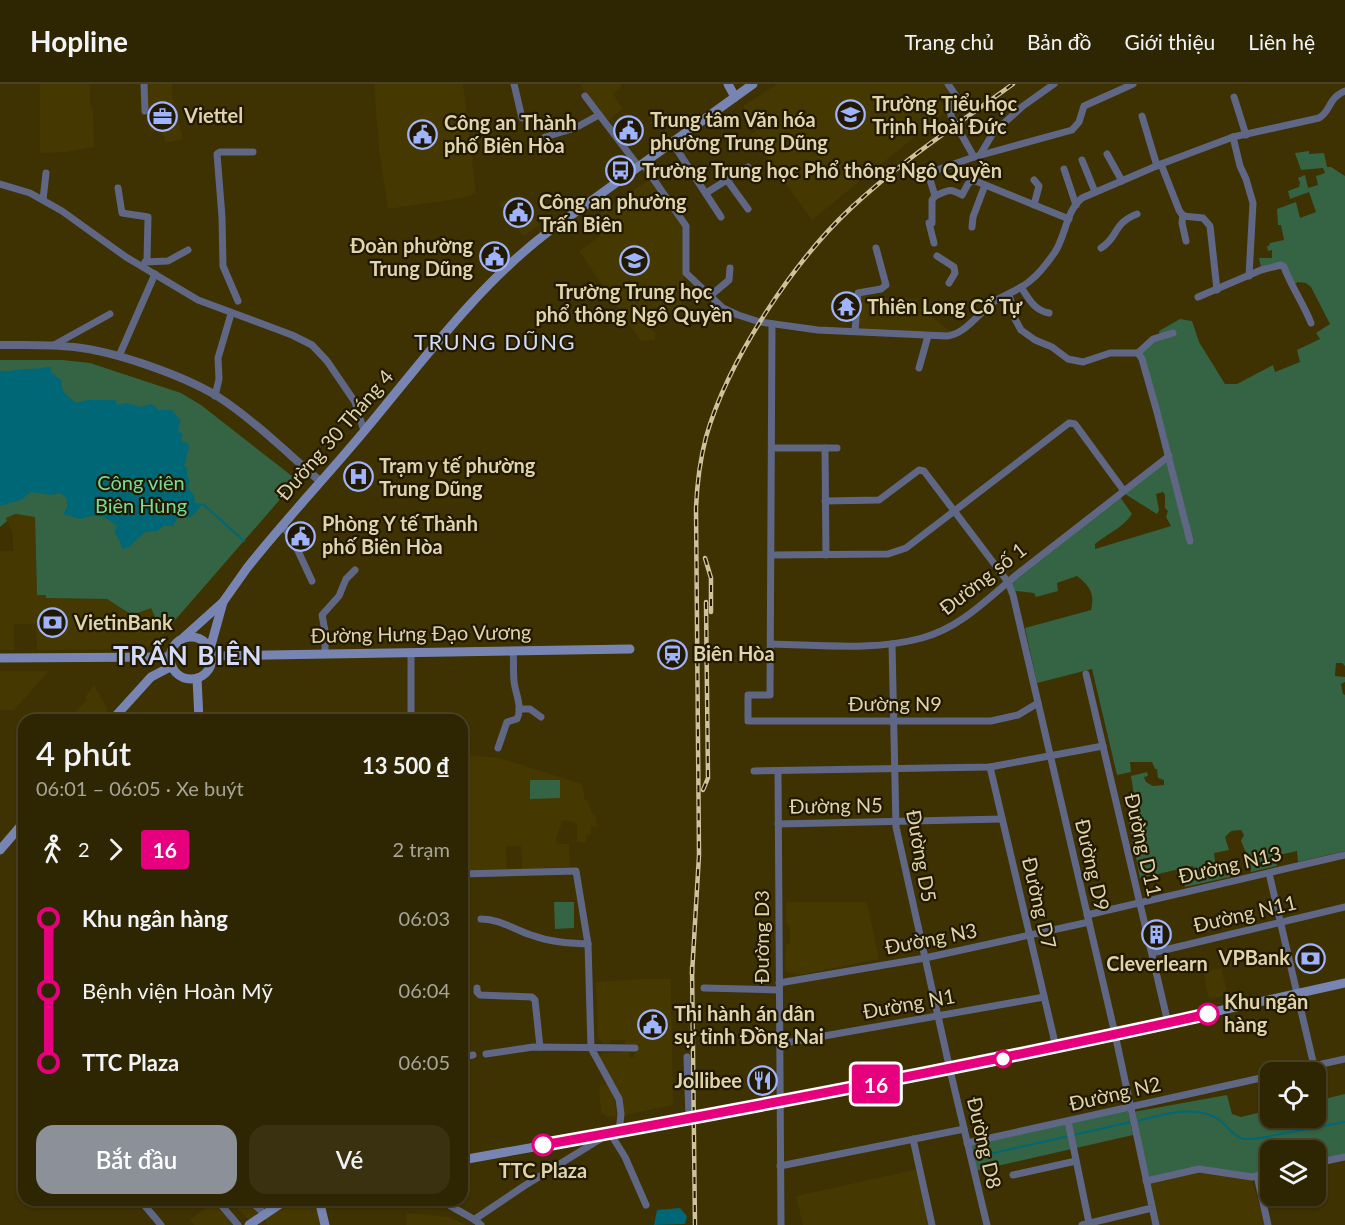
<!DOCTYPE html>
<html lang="vi">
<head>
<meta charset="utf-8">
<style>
	:root { --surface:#2e2502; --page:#3a3111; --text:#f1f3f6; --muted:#a7a599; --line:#494224; --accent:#8c9099 }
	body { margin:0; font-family:Lato,sans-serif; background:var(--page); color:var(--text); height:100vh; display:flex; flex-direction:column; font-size:22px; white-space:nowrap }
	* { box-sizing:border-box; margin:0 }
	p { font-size:20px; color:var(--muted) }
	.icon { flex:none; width:33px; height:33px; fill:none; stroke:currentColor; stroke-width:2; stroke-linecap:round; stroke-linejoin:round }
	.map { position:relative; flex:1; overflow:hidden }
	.details { position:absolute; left:18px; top:630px; width:450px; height:492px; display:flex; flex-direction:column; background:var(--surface); border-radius:18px; box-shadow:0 2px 4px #0004,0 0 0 2px var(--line) }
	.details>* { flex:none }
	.badge { padding:0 12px; border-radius:4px; font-size:21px; line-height:39px }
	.fabs { position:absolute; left:1260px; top:978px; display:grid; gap:12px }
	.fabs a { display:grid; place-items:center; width:66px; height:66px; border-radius:12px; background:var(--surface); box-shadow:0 2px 4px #0004,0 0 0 2px var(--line); font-size:30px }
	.map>.badge { position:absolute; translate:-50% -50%; box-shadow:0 0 0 3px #fff }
	.legs { display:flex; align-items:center; gap:9px; height:66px; padding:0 18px; font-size:20px }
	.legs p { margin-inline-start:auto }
	.head { display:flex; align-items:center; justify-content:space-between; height:102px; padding:0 18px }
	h1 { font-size:33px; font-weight:600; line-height:45px }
	.cta { display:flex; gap:12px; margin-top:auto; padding:12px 18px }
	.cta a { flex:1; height:69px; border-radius:18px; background:var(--accent); color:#fff; font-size:24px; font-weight:600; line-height:69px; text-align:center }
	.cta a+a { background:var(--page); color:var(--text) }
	ul { padding:0 18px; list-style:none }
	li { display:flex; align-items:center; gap:21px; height:72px; font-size:22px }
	li i { display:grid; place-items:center; width:9px; height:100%; margin:0 8px; background:currentColor }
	li i::after { content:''; width:15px; height:15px; margin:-8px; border:4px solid; border-radius:50%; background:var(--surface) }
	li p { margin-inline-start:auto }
	li:first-child i { background:linear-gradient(#0000 50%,currentColor 0) }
	li:last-child i { background:linear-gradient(currentColor 50%,#0000 0) }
	header { display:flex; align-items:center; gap:36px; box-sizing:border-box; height:84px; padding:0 30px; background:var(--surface); border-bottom:2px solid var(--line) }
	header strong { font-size:28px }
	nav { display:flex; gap:33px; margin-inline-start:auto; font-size:21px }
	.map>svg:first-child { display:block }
	.built { fill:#463801 }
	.green { fill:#346443 }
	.water { fill:#006777 }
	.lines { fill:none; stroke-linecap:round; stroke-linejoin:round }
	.stream { stroke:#006777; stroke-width:2 }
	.minor { stroke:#5f6785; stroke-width:7 }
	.tertiary { stroke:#5f6785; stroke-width:8 }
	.secondary { stroke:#7885b3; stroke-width:9 }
	.rail-casing { stroke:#cec29a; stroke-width:4.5 }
	.rail { stroke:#211901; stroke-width:2; stroke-dasharray:7; stroke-linecap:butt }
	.line-1-casing { stroke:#fff; stroke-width:14 }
	.line-1 { stroke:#e6007e; stroke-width:9 }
	.stop-1-dot { fill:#fff; stroke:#e6007e; stroke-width:3 }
	.labels { text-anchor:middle; stroke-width:4.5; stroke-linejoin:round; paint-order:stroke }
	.poi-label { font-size:20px; font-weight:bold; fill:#e0d4ad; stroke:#211901; text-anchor:start }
	.street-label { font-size:20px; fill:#e0d4ad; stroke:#211901 }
	.park-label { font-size:20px; fill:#7adb98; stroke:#211901 }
	.stop-label { font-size:20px; font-weight:bold; fill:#e0d4ad; stroke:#211901; text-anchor:start }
	.quarter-label { font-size:22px; letter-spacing:1.5px; fill:#d4dcf9; stroke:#211901 }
	.district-label { font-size:26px; font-weight:bold; letter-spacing:1.5px; fill:#d4dcf9; stroke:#211901 }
</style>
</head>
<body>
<header>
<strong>Hopline</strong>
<nav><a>Trang chủ</a><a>Bản đồ</a><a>Giới thiệu</a><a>Liên hệ</a></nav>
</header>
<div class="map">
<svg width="1345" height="1141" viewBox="0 0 1345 1141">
	<rect width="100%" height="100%" fill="#3e3102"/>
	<g class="built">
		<path d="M40,0H90V21L93,24L94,63L67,68L40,69Z"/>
		<path d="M144,0H172V12L183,55L165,59L162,45L150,48V27H144Z"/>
		<path d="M374,0H463L476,109L464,114L388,125L379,66Z"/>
		<path d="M579,0H620L622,3L613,10L623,25L608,36Z"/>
		<path d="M777,0H943L949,9L939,15L947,27L812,136L750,51L759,45L743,22Z"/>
		<path d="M650,95L681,137L684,148L683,187L684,191L682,225L669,226V236H652V247L655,248V256L641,257L579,167L600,152L589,137Z"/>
		<path d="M513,112L520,119L523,117L539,141L523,152L499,120Z"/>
		<path d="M861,212L917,215V222L953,249H928L858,245Z"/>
		<path d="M17,430L35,433L37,510L46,511L47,514L107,515L132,531L151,523L165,556L153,562L138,565L37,566L36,540H14V566H0V467H13V451L6,434Z"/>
		<path d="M0,587H49L14,626H0Z"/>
		<path d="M94,601L108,626L99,636H68L87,615L85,613Z"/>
		<path d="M470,671L500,674L582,700L585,716L588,717L593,731L596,732L597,743L591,742V751H587L586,758H577V739L563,736L556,754L557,760H569L570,783L522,785L521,762H506L507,786L462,788V681Z"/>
		<path d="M786,818H867L879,875L800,891L788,888L785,886L786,861L790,859V844L786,839Z"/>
		<path d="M1221,884L1228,910L1209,915L1203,888Z"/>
		<path d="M640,895H671L673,1021L625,1031L617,1005L599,973L603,969L629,968L630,974L635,973V960H625V956H610V959L603,960L598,953L596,898Z"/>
		<path d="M609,999L613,1006L617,1032L606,1033L605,1030L601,1029L599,1002Z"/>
		<path d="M918,1085L930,1141H803L796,1112Z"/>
		<path d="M1200,1088L1252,1096L1265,1141H1158L1149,1099Z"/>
		<path d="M229,1116H278L249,1136Z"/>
		<path d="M293,1116H314L321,1141H267L265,1135Z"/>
		<path d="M214,1117L235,1141H194L190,1136Z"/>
		<path d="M407,1129L449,1133L466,1141H406Z"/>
	</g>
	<g class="green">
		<path d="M1309,67V70L1324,69L1327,83H1331L1345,92V582L1342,579H1336L1335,592L1345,593V598L1341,600L1343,610L1345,611V767L1298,778L1297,767L1275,772L1277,782L1251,788L1248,773L1241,757L1244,751L1241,746L1231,747L1225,753L1229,766L1214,769L1215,778L1211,779L1212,783H1216L1218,787L1225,784L1229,787L1230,793L1185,803L1183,794L1191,792L1190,788L1194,787L1193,782L1140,794L1128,732L1137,730L1131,692L1147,688L1148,692L1144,693L1146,698L1153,702L1164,701V696L1158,694L1157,685H1155L1152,678H1130L1131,688L1117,691L1092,585L1037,599L1025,544L1091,526C1095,510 1090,502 1077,492L1057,499L1058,507L1036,513L1034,509L1015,507L1011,499L1120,413L1132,430C1123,444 1108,449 1095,460V465L1171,442L1166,433L1168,427L1165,424V411L1163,408L1156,410L1159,426L1157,430L1125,410L1171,373L1141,269L1150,260L1160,254L1159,247L1180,235L1192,237L1199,258L1225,300H1237L1273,281L1275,288L1300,278L1297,266L1320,255L1316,249L1330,240L1311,203L1306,199L1298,198L1294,200L1286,181L1261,183L1259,174H1272V166L1268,167L1267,162H1269L1270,159L1284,156L1281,141H1278L1277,125L1296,118L1300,134L1316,128L1309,108L1290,115L1288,107L1299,103L1300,99L1298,94L1305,91L1308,104L1318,101L1316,92L1325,89L1323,84L1301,86L1295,69Z"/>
		<path d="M0,276H63L90,279L181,309L201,321L297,396L163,550L151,524L132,531L107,515L46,514V511H37L35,433L16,430L6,434L7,437L0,443Z"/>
		<path d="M530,696H560V714L530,715Z"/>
		<path d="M554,818H574V844L555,845Z"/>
		<path d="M1345,1010V1070L1316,1077V1066H1270V1087L1252,1091L1199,1082L1148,1094L1133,1028L1227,1011L1232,1030L1241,1033L1270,1026V1034H1316V1017Z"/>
		<path d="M1127,1023L1133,1051L975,1087L969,1061Z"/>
	</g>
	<g class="water">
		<path d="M47,283H51V288L62,297C60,308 69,313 76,319C86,314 104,317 115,316L117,321L126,319L141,323L150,320L155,322L158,326H172L181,337L178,345L179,348L183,350L181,357L189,360C188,366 187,375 184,381L187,384V393L190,397L187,403L194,411L195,419L203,420C201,422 192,432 191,433C188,435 181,433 178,433L173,442H164L157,447L145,448L129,463L122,465L120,457L114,448L117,442L104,433L91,432L80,435L63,430L67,423V415L61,409L51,411L31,408L21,416L0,422V287C8,288 14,286 21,285C30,285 38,285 47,283Z"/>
		<path d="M680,1124L687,1132L685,1140L654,1141L657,1126Z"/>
	</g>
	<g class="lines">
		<g class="stream">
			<path d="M203,420L244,457"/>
			<path d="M1137,1037C1163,1031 1194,1020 1218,1035C1227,1041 1233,1053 1244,1055C1256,1056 1269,1052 1281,1050C1302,1046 1324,1042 1345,1038"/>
			<path d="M976,1073L1131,1038"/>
		</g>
		<g class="minor">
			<path d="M144,0L145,27"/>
			<path d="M514,0L522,34"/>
			<path d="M948,0L956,12L951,23V32L974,73"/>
			<path d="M585,12L639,83"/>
			<path d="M1234,13L1246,51"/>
			<path d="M1142,32L1157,82"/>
			<path d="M545,53L575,44L599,31"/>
			<path d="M1233,53L1240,82L1246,95L1253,119L1249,192"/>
			<path d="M672,58L721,133"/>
			<path d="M1107,70L1122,97"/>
			<path d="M980,71L993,49L1023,22L1054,0"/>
			<path d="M1082,76L1095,108"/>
			<path d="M643,80L686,142V189L723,224L738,231L760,238L818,246L947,252C966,250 979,228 995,217C1006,210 1020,206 1031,196C1040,189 1048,178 1055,168C1066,151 1066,127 1082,114L1161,80L1233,53L1319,34C1332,26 1327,15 1345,7"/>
			<path d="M1161,80L1179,126L1183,132L1203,134L1210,142L1217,206"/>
			<path d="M1064,85L1076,121"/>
			<path d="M727,96L748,125"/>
			<path d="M1034,96L1039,102L1034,121"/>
			<path d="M0,100L30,109L62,127L126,173L198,216L292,251L312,261L327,277L355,318L364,347"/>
			<path d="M118,104L122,129L148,133L147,177"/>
			<path d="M706,109L748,83"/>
			<path d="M43,116L46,89"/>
			<path d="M1183,131L1182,139L1186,157"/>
			<path d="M1069,135L973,96L968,100L962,111C949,104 949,106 935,112L928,89L974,73L1072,46L1079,38L1084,22L1133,0"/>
			<path d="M929,139L934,159"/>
			<path d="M932,139V116L935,112"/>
			<path d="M972,143L973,133L985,101"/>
			<path d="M1101,164C1119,153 1112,140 1137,130"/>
			<path d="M937,172L954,183L955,189L949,199"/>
			<path d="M145,178L168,177L188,166"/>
			<path d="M1021,203C1029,215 1034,226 1049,229"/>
			<path d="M1009,210L1015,235L1021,246L1035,256L1052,263L1068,275L1083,278L1110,269H1138L1142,275L1157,328L1190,457"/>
			<path d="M710,212L729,196L730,184"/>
			<path d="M1198,213L1261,186L1281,181L1284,183C1291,202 1303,219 1311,239"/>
			<path d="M238,217L223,182L222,133L217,70L220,68H253"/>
			<path d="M772,240L770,611H748V637H991L1018,631L1038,619"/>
			<path d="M855,247L858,209L881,205L886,201L876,164"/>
			<path d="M54,261L110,230"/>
			<path d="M1138,269L1153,255L1173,249"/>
			<path d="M119,272L155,190"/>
			<path d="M919,284L928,252"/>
			<path d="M215,312L219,295L218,274L231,230"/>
			<path d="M772,364H837"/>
			<path d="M825,364L826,471"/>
			<path d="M825,417L879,416L919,386L924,387L1008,498L1013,511L1115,950L1156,1141"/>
			<path d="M282,441L292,454L312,497"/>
			<path d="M772,471L888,470L906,464L1069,339L1075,340L1124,407"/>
			<path d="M772,560C821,561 875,567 922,554C962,543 989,513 1020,488C1070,449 1119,411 1169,372"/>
			<path d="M892,560L896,743L950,986L987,1141"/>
			<path d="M411,568V636"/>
			<path d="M325,570V547L322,531L339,512L346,495L355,486"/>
			<path d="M1086,590L1168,939"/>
			<path d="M519,625H530L541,633"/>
			<path d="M498,664L507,638L517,635C523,623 515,609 514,597C513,587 514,577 513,567"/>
			<path d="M990,683L1056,963"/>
			<path d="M754,687L990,683L1103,662"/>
			<path d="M778,687L781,1141"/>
			<path d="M778,740L1002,735"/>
			<path d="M1269,789L1314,982"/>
			<path d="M462,790L576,787L588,860L591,964L619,1015L621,1030L619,1048"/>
			<path d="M1087,831L1345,771"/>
			<path d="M481,835C500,835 513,845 531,851C550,858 567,859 588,860"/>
			<path d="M1152,869L1345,823"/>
			<path d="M779,899L925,874L1089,838"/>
			<path d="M477,904V908L480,911L532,913L535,916L540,963"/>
			<path d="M704,904L779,906"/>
			<path d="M779,960L1044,913"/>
			<path d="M486,970L533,963L635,964"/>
			<path d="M462,973L473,971"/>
			<path d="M687,973L689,1035"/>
			<path d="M1286,988L1345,975"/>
			<path d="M1068,1037L1089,1139"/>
			<path d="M913,1055L932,1141"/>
			<path d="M967,1059L1270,992"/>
			<path d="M1316,1079L1345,1073"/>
			<path d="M780,1082L964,1045"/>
			<path d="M1013,1091L1076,1077"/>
			<path d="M1257,1092L1268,1141"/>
			<path d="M1146,1097L1199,1085L1252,1093L1270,1089"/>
			<path d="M140,1116L161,1141"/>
			<path d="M217,1116L238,1141"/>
			<path d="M249,1116L265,1130"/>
			<path d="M442,1116C454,1126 472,1132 481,1141"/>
			<path d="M475,1135L524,1102L610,1049L625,1073L646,1121"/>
			<path d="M1082,1141L1152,1124"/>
		</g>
		<path class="tertiary" d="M0,261C24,261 49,260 74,263C114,267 182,291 217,312C254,336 286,368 320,397"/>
		<g class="secondary">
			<path d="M728,0L735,13"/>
			<circle cx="191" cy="574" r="21"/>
			<path d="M184,553L223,518"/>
			<path d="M210,565L223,518L247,484C285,436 327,392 366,345C421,279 479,200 548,148L753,0"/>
			<path d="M212,572L630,565"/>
			<path d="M0,574L170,573"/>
			<path d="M197,594L199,636"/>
			<path d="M112,636L151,593L172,582"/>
			<path d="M0,766L24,738"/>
			<path d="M462,1076L780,1019L950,986L1345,899"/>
			<path d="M319,1116L325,1141"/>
			<path d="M249,1141L286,1116"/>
		</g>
		<defs>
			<g id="rail">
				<path d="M705,474L711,494V528"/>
				<path d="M703,706L708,694L706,518"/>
				<path d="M692,883L695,1141"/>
				<path d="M692,890L699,771L696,424C697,400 700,376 706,353C728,276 793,178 851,124C900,78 958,40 1013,0"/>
			</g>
		</defs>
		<use href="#rail" class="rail-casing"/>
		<use href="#rail" class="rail"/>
	</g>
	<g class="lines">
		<defs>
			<path id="line-1" d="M543,1061C766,1021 987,979 1208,930"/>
		</defs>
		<use href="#line-1" class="line-1-casing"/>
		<use href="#line-1" class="line-1"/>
	</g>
	<defs>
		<symbol id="school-ring" viewBox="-11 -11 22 22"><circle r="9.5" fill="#211901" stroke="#a0b3fd" stroke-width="1.5"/><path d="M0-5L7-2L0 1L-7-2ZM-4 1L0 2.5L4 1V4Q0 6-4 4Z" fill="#a0b3fd"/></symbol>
		<symbol id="office-ring" viewBox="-11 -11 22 22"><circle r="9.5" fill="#211901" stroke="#a0b3fd" stroke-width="1.5"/><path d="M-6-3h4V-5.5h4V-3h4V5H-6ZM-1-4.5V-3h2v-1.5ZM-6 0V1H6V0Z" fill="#a0b3fd"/></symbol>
		<symbol id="civic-ring" viewBox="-11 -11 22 22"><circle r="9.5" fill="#211901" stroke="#a0b3fd" stroke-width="1.5"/><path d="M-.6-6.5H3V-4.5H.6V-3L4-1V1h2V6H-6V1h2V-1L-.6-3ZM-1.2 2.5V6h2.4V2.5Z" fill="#a0b3fd"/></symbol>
		<symbol id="bus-ring" viewBox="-11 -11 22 22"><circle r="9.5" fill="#211901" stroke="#a0b3fd" stroke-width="1.5"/><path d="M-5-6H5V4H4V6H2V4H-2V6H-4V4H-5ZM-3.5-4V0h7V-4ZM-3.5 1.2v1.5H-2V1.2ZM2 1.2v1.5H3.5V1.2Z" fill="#a0b3fd"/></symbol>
		<symbol id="temple-ring" viewBox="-11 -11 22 22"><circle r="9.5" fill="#211901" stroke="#a0b3fd" stroke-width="1.5"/><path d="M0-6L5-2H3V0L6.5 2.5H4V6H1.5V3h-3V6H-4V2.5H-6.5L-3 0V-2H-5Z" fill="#a0b3fd"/></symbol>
		<symbol id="hospital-ring" viewBox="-11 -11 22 22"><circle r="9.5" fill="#211901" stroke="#a0b3fd" stroke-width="1.5"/><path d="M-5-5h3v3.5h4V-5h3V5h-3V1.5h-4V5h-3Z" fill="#a0b3fd"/></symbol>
		<symbol id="bank-ring" viewBox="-11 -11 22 22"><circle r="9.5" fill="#211901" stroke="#a0b3fd" stroke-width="1.5"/><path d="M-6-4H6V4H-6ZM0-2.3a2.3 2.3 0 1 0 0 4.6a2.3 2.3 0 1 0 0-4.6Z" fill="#a0b3fd"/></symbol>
		<symbol id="station-ring" viewBox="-11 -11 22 22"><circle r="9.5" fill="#211901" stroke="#a0b3fd" stroke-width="1.5"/><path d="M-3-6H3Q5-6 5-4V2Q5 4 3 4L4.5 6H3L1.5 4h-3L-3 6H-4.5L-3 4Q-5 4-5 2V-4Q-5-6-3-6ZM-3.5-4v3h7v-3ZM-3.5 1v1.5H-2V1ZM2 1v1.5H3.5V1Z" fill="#a0b3fd"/></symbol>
		<symbol id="building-ring" viewBox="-11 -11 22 22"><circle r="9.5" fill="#211901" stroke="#a0b3fd" stroke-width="1.5"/><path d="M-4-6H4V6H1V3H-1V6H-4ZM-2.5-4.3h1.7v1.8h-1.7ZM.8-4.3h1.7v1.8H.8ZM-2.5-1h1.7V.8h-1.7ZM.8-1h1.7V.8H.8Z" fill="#a0b3fd"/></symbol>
		<symbol id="restaurant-ring" viewBox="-11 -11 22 22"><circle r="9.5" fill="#211901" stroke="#a0b3fd" stroke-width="1.5"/><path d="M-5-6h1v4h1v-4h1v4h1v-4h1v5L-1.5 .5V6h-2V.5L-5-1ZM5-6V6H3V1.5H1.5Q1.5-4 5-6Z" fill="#a0b3fd"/></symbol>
	</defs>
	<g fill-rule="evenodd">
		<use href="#school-ring" x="834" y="14" width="33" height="33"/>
		<use href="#office-ring" x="146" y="16" width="33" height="33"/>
		<use href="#civic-ring" x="612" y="30" width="33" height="33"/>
		<use href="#civic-ring" x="406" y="34" width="33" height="33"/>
		<use href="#bus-ring" x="604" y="70" width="33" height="33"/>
		<use href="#civic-ring" x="502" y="112" width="33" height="33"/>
		<use href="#civic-ring" x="478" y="156" width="33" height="33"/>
		<use href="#school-ring" x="618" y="160" width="33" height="33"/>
		<use href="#temple-ring" x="830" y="206" width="33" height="33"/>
		<use href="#hospital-ring" x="342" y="376" width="33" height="33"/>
		<use href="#civic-ring" x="284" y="436" width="33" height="33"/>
		<use href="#bank-ring" x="36" y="522" width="33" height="33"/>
		<use href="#station-ring" x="656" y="554" width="33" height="33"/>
		<use href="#building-ring" x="1140" y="834" width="33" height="33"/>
		<use href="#bank-ring" x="1294" y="858" width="33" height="33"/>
		<use href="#civic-ring" x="636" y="924" width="33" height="33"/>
		<use href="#restaurant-ring" x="746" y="980" width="33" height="33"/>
	</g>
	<g class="stop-1-dot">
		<circle cx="1208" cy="930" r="10"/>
		<circle cx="1003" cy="975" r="8"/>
		<circle cx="543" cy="1061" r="10"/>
	</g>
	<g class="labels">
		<g class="poi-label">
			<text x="872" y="27">Trường Tiểu học<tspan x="872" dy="23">Trịnh Hoài Đức</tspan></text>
			<text x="184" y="39">Viettel</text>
			<text x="650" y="43">Trung tâm Văn hóa<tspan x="650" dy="23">phường Trung Dũng</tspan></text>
			<text x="444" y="46">Công an Thành<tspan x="444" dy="23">phố Biên Hòa</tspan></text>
			<text x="642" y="94">Trường Trung học Phổ thông Ngô Quyền</text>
			<text x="539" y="125">Công an phường<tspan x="539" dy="23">Trấn Biên</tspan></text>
			<text x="473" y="169" text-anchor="end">Đoàn phường<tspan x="473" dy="23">Trung Dũng</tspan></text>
			<text x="634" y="215" text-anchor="middle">Trường Trung học<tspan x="634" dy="23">phổ thông Ngô Quyền</tspan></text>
			<text x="867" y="230">Thiên Long Cổ Tự</text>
			<text x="379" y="389">Trạm y tế phường<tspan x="379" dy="23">Trung Dũng</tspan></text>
			<text x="322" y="447">Phòng Y tế Thành<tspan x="322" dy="23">phố Biên Hòa</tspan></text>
			<text x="74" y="546">VietinBank</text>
			<text x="693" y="577">Biên Hòa</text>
			<text x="1290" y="881" text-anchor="end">VPBank</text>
			<text x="1157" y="887" text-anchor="middle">Cleverlearn</text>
			<text x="674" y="937">Thi hành án dân<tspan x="674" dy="23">sự tỉnh Đồng Nai</tspan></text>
			<text x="742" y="1004" text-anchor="end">Jollibee</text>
		</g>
		<g class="street-label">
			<text transform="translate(335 351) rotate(-49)" y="7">Đường 30 Tháng 4</text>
			<text transform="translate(983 495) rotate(-38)" y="7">Đường số 1</text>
			<text transform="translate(421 550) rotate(-1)" y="7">Đường Hưng Đạo Vương</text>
			<text x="895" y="627">Đường N9</text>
			<text transform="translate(836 722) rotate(-1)" y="7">Đường N5</text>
			<text transform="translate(1143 761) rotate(77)" y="7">Đường D11</text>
			<text transform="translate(921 772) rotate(80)" y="7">Đường D5</text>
			<text transform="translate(1092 781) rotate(77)" y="7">Đường D9</text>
			<text transform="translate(1230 781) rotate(-13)" y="7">Đường N13</text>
			<text transform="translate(1039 819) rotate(77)" y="7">Đường D7</text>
			<text transform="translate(1245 830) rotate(-13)" y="7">Đường N11</text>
			<text transform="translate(762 853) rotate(-90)" y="7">Đường D3</text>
			<text transform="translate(931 855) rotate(-11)" y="7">Đường N3</text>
			<text transform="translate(909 920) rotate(-10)" y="7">Đường N1</text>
			<text transform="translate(1115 1010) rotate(-13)" y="7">Đường N2</text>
			<text transform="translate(984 1059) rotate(77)" y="7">Đường D8</text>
		</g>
		<g class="park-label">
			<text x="141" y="406">Công viên<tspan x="141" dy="23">Biên Hùng</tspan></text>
		</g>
		<g class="stop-label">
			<text x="1224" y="925">Khu ngân<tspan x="1224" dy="23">hàng</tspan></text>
			<text x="543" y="1094" text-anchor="middle">TTC Plaza</text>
		</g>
		<g class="quarter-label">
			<text x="495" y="266">TRUNG DŨNG</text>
		</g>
		<g class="district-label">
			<text x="188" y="581">TRẤN BIÊN</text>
		</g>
	</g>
</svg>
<div class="fabs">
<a><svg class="icon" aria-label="locate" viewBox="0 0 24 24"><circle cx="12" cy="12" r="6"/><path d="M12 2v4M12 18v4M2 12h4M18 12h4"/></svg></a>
<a><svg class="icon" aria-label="layers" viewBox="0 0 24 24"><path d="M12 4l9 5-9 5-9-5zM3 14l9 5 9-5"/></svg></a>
</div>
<b class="badge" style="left:876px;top:1000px;background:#e6007e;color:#fff">16</b>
<section class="details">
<div class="head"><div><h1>4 phút</h1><p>06:01 – 06:05 · Xe buýt</p></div><b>13 500 ₫</b></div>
<div class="legs"><svg class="icon" aria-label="walk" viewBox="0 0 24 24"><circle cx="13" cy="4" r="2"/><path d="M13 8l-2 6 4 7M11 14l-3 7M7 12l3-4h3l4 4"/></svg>2<svg class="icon" aria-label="forward" viewBox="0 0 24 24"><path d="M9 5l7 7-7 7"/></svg><b class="badge" style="background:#e6007e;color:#fff">16</b><p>2 trạm</p></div>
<ul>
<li><i style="color:#e6007e"></i><b>Khu ngân hàng</b><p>06:03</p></li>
<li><i style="color:#e6007e"></i><span>Bệnh viện Hoàn Mỹ</span><p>06:04</p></li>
<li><i style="color:#e6007e"></i><b>TTC Plaza</b><p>06:05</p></li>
</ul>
<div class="cta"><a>Bắt đầu</a><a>Vé</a></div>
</section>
</div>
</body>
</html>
